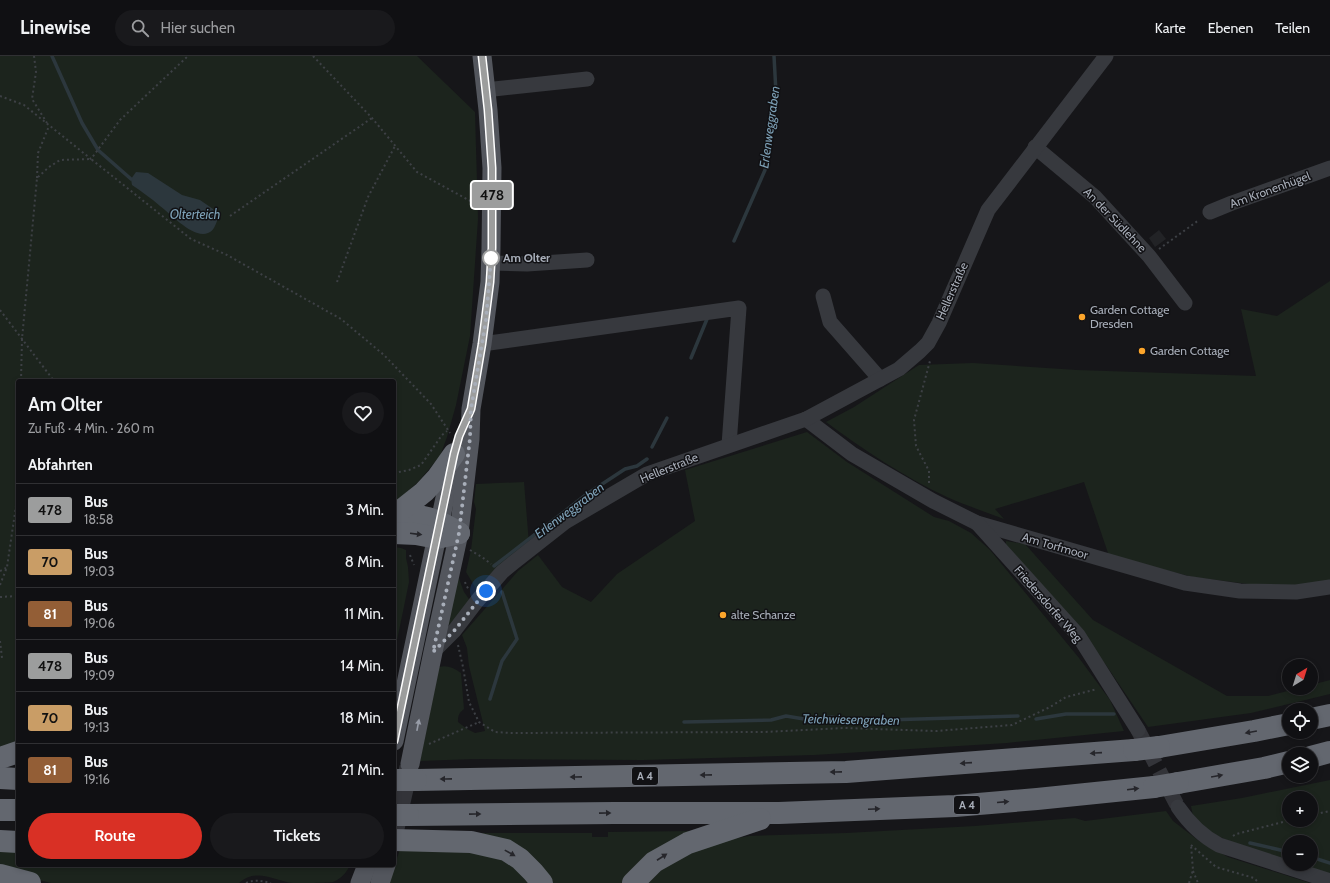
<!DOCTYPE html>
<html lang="de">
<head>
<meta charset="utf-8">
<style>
	:root { --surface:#101013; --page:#19191c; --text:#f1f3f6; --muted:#9c9da0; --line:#303033; --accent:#d93025 }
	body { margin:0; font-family:Cabin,sans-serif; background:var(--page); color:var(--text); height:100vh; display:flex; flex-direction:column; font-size:15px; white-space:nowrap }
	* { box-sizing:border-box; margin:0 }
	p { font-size:13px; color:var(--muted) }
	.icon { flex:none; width:22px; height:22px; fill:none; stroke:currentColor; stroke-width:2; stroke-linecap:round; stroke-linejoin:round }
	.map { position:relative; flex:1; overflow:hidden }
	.side { position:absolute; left:16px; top:323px; width:380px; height:488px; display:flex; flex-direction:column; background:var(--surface); border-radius:4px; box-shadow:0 2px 6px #0003,0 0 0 1px var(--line) }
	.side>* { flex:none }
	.badge { padding:0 8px; border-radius:3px; font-size:14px; line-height:26px }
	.needle { width:26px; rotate:38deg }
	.fabs { position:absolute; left:1282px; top:603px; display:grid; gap:8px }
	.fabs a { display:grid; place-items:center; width:36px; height:36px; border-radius:50%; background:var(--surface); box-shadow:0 2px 6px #0003,0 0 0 1px var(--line); font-size:20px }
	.you { position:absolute; width:20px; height:20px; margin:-10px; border:3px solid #fff; border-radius:50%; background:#1a73e8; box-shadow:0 0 0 6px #1a73e833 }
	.map>.badge { position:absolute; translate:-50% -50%; box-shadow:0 0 0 2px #fff }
	h2 { padding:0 12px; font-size:15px; line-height:36px }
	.round { display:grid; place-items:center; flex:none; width:42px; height:42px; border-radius:21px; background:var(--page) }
	.headline { display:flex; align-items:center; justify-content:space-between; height:68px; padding:0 12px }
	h1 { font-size:19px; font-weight:600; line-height:30px }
	.action { display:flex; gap:8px; margin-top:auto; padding:8px 12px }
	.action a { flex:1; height:46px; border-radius:24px; background:var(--accent); color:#fff; font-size:16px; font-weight:600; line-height:46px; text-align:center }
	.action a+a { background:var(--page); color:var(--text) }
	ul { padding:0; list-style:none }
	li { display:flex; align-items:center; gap:12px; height:52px; padding:0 12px; border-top:1px solid var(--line) }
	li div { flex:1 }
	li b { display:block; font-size:15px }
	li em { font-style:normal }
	li .badge { min-width:44px; font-weight:700; text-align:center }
	header { display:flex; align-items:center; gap:24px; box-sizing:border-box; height:56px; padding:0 20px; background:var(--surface); border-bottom:1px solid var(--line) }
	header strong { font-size:19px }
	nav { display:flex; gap:22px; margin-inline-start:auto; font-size:14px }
	.search { width:280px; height:36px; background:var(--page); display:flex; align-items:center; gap:10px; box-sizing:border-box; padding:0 14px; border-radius:22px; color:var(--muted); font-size:15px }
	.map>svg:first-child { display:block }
	.built { fill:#222326 }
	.green { fill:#1c241d; fill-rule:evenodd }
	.water { fill:#2c373d }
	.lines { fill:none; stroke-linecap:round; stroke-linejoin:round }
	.stream { stroke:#2c373d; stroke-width:3.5 }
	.minor-tunnel { stroke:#333439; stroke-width:15; stroke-dasharray:15 8; stroke-linecap:butt }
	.major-tunnel { stroke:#333439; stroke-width:19; stroke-dasharray:19 10; stroke-linecap:butt }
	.path { stroke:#3d4045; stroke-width:2; stroke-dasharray:2 3; stroke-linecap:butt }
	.minor { stroke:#37393e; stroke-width:15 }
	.major { stroke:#53565d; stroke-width:19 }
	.highway { stroke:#63676f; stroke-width:22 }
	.highway-bridge { stroke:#63676f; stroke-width:22 }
	.oneway { fill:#26262b }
	.oneway2 { fill:#979ca7 }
	.line-casing { stroke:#fff; stroke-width:9 }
	.line { stroke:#9c9d9d; stroke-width:6 }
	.walk { stroke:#a8aeb9; stroke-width:4; stroke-dasharray:0 7.2 }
	.stop-dot { fill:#fff; stroke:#9c9d9d; stroke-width:2 }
	.poi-dot { fill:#fca52b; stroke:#111114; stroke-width:1.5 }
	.labels { text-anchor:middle; stroke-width:3; stroke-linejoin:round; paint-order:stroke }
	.shield { fill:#111114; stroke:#7b7f88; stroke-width:1 }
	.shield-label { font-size:11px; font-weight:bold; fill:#a8aeb9 }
	.street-label { font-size:12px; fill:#a8aeb9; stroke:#111114 }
	.stop-label { font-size:12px; font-weight:bold; fill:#a8aeb9; stroke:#111114; text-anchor:start }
	.poi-label { font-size:12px; fill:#a8aeb9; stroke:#111114; text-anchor:start }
	.water-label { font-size:13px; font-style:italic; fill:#7da0b6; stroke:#111114 }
</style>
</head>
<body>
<header>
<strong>Linewise</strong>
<div class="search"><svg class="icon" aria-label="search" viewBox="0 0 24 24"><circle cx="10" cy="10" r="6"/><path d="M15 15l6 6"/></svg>Hier suchen</div>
<nav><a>Karte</a><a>Ebenen</a><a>Teilen</a></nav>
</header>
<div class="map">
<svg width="1330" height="827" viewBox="0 0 1330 827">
	<rect width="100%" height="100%" fill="#161619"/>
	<path class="built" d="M1159,174L1166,183L1155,191L1149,182Z"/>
	<g class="green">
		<path d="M0,0H417L475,56L478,163L470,280L456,349L447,381L440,400L419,425L394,448V325H18V689L0,693Z"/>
		<path d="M1330,225V526L1273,531L1193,521L1109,500L1084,426L995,453L1004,463C985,456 965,449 947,441C904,421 864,394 826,366L854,351L919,309L973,307L1077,314L1256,320L1241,253L1277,260Z"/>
		<path d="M807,376L847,406L934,461L949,465L971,477L990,494L1079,602L1110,644L1124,675L1007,687L814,699L643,704L473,703L420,705L439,611C447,609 454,612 461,617L464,653C459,657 458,659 458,666L467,673L475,677L485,675L469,610L467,592L462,579L518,515L538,499L562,531L591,546L617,518L695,465L685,414Z"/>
		<path d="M524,426L529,488L481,533L475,531L466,516L471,494L476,453L474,446L476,428Z"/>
		<path d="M1006,485L1025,488L1093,564L1227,640H1268L1299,632H1311V629L1330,624V638L1251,657L1148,671L1106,609L1006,489Z"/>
		<path d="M394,491L401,492L406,494V502L408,511L409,526L394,599Z"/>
		<path d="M458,520L464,536L471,546L447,571Z"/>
		<path d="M1330,724V818L1300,808H1311V786H1289V805L1234,787L1209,776L1193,760L1191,750L1242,742ZM1289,742H1311V764H1289Z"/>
		<path d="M1166,755L1173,765L1199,785L1228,801L1310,827H643L666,808L715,786L749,780L846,777L975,770L1075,762L1085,765Z"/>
		<path d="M692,775L626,822L622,827H549L466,777H592V781H608V776Z"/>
		<path d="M400,793H430L499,799L533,827H389Z"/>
		<path d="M0,795L18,796V809H350C347,816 341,823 333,826C329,827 299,827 293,827C274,825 257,811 239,827H51L0,814Z"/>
	</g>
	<path class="water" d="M136,116L148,117L182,139L200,144L213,153L218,162C216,168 214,175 208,177C193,183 171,158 160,150C151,142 142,136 132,129L131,123Z"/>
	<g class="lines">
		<g class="stream">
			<path d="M52,0L82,67L98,94L131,123"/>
			<path d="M734,185L765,114L776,37L774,0"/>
			<path d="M691,302L707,263"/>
			<path d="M652,391L667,362"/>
			<path d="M494,510L587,438L625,413L637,410L647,403"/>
			<path d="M490,643L502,605L517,583L502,536"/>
			<path d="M1036,663L1066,658H1114"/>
			<path d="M684,666L771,664L786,660L810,664L831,661L853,665L1018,660"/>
			<path d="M1250,787L1289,796"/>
			<path d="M1311,801L1330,807"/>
		</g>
		<path class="minor-tunnel" d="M1138,674L1178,751"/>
		<path class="major-tunnel" d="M394,777L409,711"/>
		<g class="path">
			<path d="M34,0L36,16L32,43L47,67"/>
			<path d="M313,0L372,62L417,116L476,148"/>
			<path d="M0,40L24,49L91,103L120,64L188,0"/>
			<path d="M37,122L38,97L49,70"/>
			<path d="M230,160L372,62"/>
			<path d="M1159,193L1199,164"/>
			<path d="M337,226L368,141L395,90"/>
			<path d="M0,254L54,325"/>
			<path d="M21,325L22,283L37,122L49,111L60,104L91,103L191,183L227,199L341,263L384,299L431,348L450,377"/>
			<path d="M394,417L409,414L421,409L442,379L447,375"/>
			<path d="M929,427V415L916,390L914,364L930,305"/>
			<path d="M470,494L482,501L491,508"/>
			<path d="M410,499L414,509"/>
			<path d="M0,515L6,512"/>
			<path d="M465,526L466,529L469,534"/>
			<path d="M0,529L7,511L17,443L18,401"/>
			<path d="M0,541L18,540"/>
			<path d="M0,585L2,602"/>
			<path d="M458,589L463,611L469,646L479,666L495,676L511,677L764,676L845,672L936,675L1012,669L1050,651L1066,641L1097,633"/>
			<path d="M429,688L479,666"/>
			<path d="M1311,759L1330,755"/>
			<path d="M1233,780L1236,778L1291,764"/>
			<path d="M1191,789L1216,811L1254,822L1259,827"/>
			<path d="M1193,815L1198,827"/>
			<path d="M246,827C255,823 262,825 271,827"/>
			<path d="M1189,827L1193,814L1191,789"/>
		</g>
		<g class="minor">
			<path d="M485,34L587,23"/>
			<path d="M1035,91L1095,141L1149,200L1185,247"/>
			<path d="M1210,156L1232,147L1330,112"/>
			<path d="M491,207L527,208L587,204"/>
			<path d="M823,240L830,266L880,323"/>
			<path d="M482,288L739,252L729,389"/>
			<path d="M806,363L852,398L933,445L977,467L1185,527L1240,535L1296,536L1330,531"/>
			<path d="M977,467L1078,579L1138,674"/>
			<path d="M433,596L454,575L477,545L502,516L513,507L565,466L647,418L806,363L899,313L920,295L928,287L939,267L988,154L1106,0"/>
			<path d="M1178,751C1189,767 1202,780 1219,789L1330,825"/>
		</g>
		<g class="major">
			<path d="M394,685L454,399"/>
			<path d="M410,708L433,596L459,477L470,383L471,353L482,288L490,226L491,192L492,112L488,54L482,0"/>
			<path d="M360,827L367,809"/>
			<path d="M380,827L386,809"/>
		</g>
		<g class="highway">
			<path d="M394,459C420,457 437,463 459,477"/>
			<path d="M395,459L424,436L437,422L454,398"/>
			<path d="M394,477L416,478L437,482L459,477"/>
			<path d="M1311,663L1330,659"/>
			<path d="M1159,691L1254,675L1289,668"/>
			<path d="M1311,701L1330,696"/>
			<path d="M0,702L18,696"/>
			<path d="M0,722L18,723"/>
			<path d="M416,724L846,716L1134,694"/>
			<path d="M1178,727L1264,712L1289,706"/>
			<path d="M0,754H18"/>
			<path d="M408,759L614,757H779L955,750L1037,743L1154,731"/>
			<path d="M394,784L471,786L506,794L520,803L533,816L542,827"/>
			<path d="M0,785L18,786"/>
			<path d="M0,819L30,827"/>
			<path d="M633,827L654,806L688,787L760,763"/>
		</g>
		<g class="highway-bridge">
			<path d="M1134,694L1159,691"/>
			<path d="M394,724H416"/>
			<path d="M1154,731L1178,727"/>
			<path d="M394,759H408"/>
		</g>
	</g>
	<defs><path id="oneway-solid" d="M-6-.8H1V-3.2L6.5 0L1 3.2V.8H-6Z"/></defs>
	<g class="oneway">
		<use href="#oneway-solid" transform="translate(416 478) rotate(7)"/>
		<use href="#oneway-solid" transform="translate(1251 676) rotate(170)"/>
		<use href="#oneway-solid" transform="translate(1096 697) rotate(176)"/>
		<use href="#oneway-solid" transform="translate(966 707) rotate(176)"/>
		<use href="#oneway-solid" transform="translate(836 716) rotate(179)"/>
		<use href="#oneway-solid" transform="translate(706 719) rotate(179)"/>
		<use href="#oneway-solid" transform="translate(1217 720) rotate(-10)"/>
		<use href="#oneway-solid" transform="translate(576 721) rotate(179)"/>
		<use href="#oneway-solid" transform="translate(446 723) rotate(179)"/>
		<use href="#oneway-solid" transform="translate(1133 733) rotate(-7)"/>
		<use href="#oneway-solid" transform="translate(1003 746) rotate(-5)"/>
		<use href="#oneway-solid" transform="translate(874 753) rotate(-2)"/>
		<use href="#oneway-solid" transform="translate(605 757) rotate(-1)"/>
		<use href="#oneway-solid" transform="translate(475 758) rotate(-1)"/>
		<use href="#oneway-solid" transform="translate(510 797) rotate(29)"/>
		<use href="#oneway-solid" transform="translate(662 801) rotate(-33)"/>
	</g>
	<use class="oneway2" href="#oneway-solid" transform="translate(418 669) rotate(-79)"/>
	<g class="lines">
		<defs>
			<path id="line" d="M394,685L454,398L459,380L471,353L482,288L490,226L492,192V112L488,54L482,0"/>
		</defs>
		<use href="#line" class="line-casing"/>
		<use href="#line" class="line"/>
		<path class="walk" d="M486,535L454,575L433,596L459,477L470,382L471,353L486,264L491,202"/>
	</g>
	<circle class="stop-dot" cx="491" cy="202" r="8"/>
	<g class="poi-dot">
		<circle cx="1082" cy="261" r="4"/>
		<circle cx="1142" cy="295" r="4"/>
		<circle cx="723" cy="559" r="4"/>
	</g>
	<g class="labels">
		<g class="shield">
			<rect x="632" y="711" width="26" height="18" rx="3"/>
			<rect x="954" y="740" width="26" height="18" rx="3"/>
		</g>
		<g class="shield-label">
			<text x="645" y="724">A 4</text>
			<text x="967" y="753">A 4</text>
		</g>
		<g class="street-label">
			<text transform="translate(1270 134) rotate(-20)" y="4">Am Kronenhügel</text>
			<text transform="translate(1115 164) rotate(46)" y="4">An der Südlehne</text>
			<text transform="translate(952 235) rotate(-66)" y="4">Hellerstraße</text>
			<text transform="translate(669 412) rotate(-22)" y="4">Hellerstraße</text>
			<text transform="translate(1055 490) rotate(16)" y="4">Am Torfmoor</text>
			<text transform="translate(1048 548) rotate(49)" y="4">Friedersdorfer Weg</text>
		</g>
		<g class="stop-label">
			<text x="503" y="206">Am Olter</text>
		</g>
		<g class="poi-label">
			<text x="1090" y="258">Garden Cottage<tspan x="1090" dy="14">Dresden</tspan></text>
			<text x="1150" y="299">Garden Cottage</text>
			<text x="731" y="563">alte Schanze</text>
		</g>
		<g class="water-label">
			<text transform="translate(769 71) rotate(-82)" y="5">Erlenweggraben</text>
			<text x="195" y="163">Olterteich</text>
			<text transform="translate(569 454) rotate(-37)" y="5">Erlenweggraben</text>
			<text transform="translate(851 663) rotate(1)" y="5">Teichwiesengraben</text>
		</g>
	</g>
</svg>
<div class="fabs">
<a><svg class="needle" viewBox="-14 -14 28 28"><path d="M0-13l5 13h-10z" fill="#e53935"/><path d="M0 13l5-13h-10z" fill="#9c9da0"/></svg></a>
<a><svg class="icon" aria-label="locate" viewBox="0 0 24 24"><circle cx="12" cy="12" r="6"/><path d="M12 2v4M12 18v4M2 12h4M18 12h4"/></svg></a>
<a><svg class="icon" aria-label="layers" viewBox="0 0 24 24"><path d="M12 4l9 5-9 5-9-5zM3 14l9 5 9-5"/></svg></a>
<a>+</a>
<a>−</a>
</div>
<div class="you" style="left:486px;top:535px"></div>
<b class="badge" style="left:492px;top:139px;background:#9c9d9d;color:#111">478</b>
<section class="side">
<div class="headline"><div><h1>Am Olter</h1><p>Zu Fuß · 4 Min. · 260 m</p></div><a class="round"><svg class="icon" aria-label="heart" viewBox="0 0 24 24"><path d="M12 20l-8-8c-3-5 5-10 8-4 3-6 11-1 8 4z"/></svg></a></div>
<h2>Abfahrten</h2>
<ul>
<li><span class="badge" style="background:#9c9d9d;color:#111">478</span><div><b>Bus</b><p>18:58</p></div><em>3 Min.</em></li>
<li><span class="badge" style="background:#c99d66;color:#111">70</span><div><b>Bus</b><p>19:03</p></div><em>8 Min.</em></li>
<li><span class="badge" style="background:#935e36;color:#fff">81</span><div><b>Bus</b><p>19:06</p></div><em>11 Min.</em></li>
<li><span class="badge" style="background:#9c9d9d;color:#111">478</span><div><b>Bus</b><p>19:09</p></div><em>14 Min.</em></li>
<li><span class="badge" style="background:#c99d66;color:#111">70</span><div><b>Bus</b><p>19:13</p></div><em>18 Min.</em></li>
<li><span class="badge" style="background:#935e36;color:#fff">81</span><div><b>Bus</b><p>19:16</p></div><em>21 Min.</em></li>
</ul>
<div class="action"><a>Route</a><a>Tickets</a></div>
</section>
</div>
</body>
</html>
